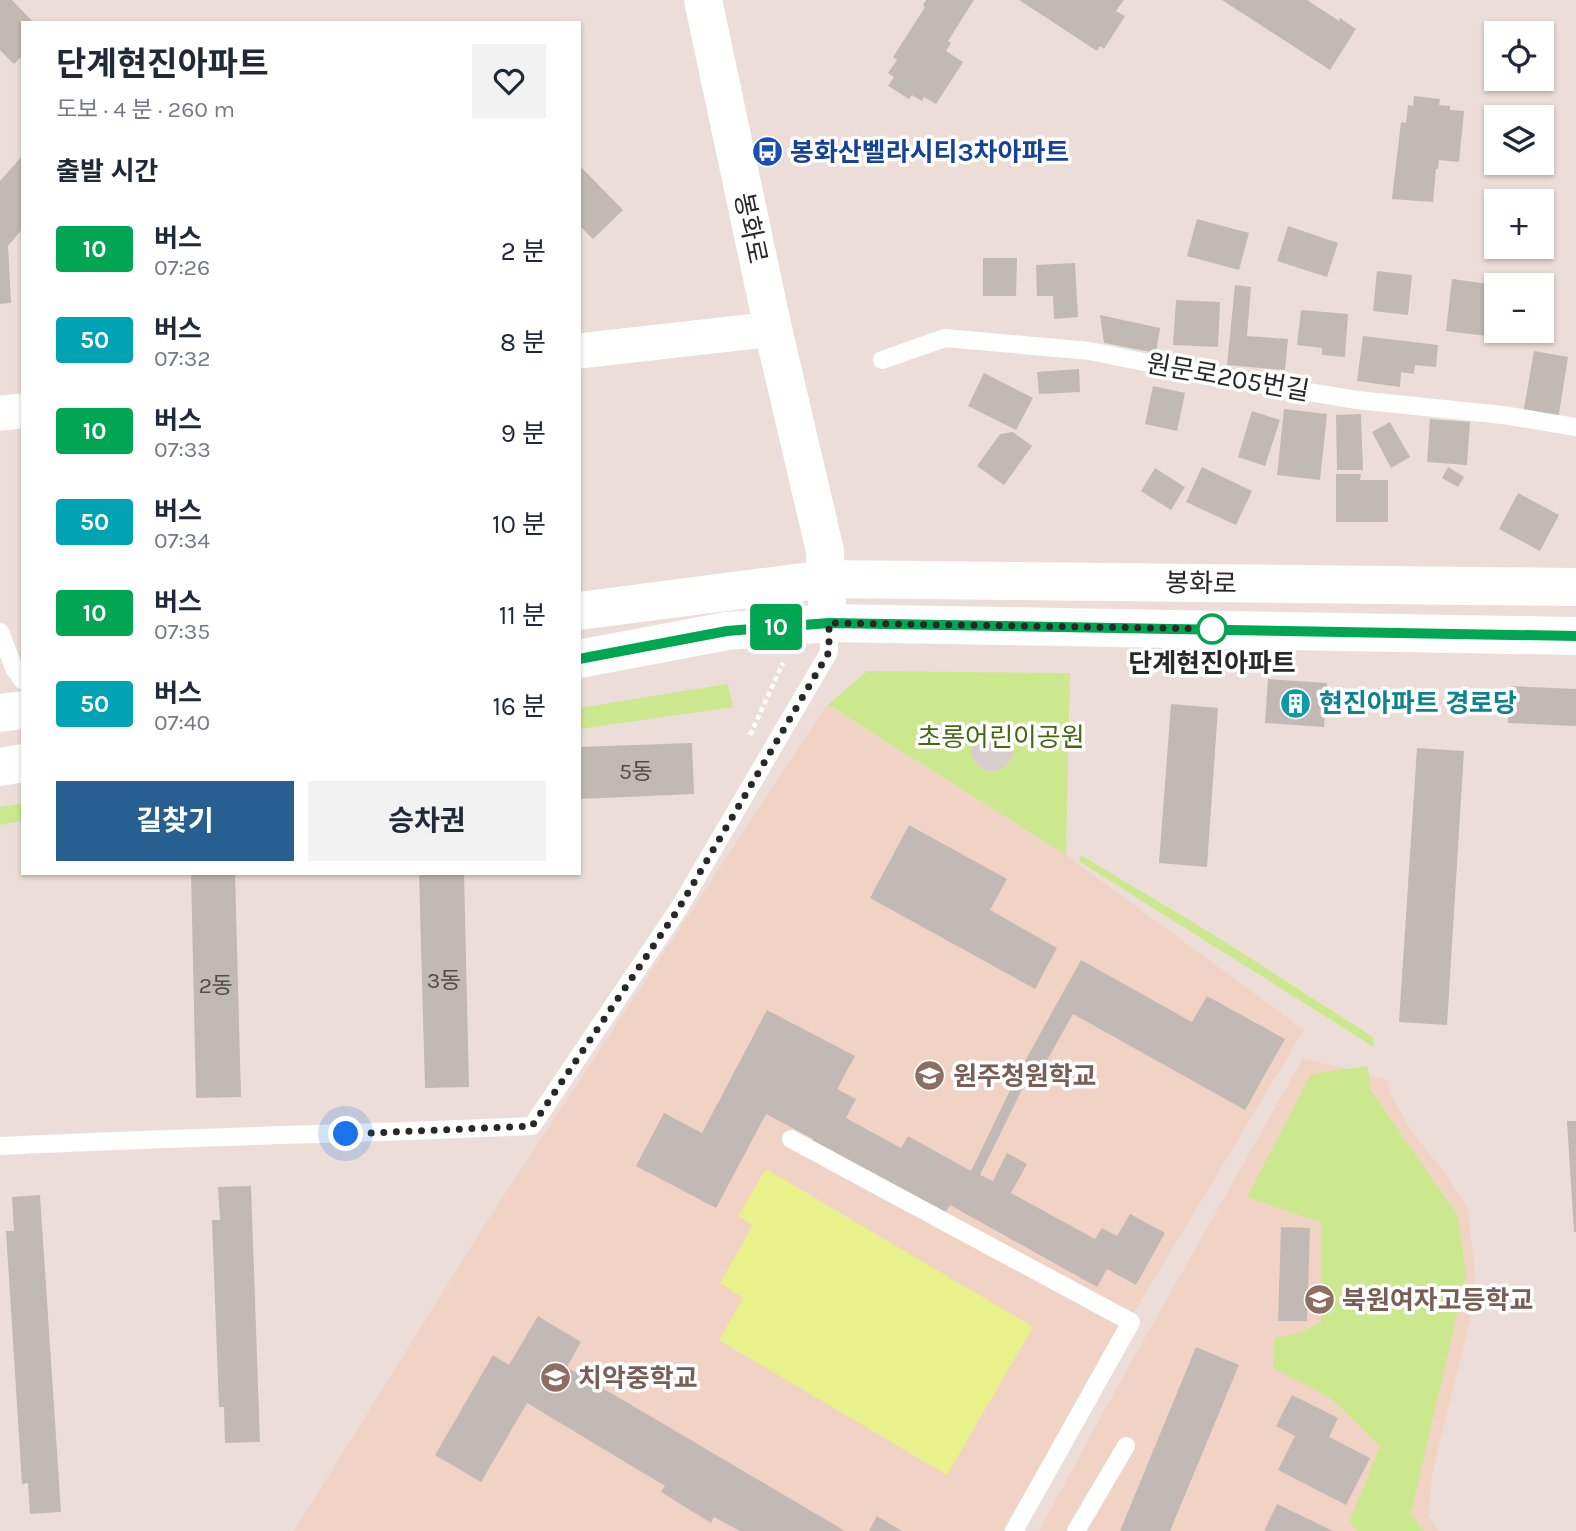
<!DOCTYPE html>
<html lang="ko">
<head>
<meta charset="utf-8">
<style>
	:root { --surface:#fff; --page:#f2f2f3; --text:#1f2937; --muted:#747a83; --accent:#285f91 }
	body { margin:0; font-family:Karla,"Noto Sans KR",sans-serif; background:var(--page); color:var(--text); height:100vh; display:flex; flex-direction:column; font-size:26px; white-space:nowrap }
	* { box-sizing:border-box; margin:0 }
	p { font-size:23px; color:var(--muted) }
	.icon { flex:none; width:38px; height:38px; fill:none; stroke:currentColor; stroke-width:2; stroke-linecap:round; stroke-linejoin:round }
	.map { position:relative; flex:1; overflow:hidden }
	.side { position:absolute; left:21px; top:21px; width:560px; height:854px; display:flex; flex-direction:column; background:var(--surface); border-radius:0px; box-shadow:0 2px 5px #0004 }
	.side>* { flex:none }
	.badge { padding:0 14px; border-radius:5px; font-size:24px; line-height:46px }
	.controls { position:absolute; left:1484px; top:21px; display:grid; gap:14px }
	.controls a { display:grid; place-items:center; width:70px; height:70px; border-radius:0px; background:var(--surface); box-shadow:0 2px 5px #0004; font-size:35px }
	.you { position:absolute; width:35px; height:35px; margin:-18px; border:5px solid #fff; border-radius:50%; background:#1a73e8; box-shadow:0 0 0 10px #1a73e833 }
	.map>.badge { position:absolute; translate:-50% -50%; box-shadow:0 0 0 4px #fff }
	h2 { padding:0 35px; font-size:26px; line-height:63px }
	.round { display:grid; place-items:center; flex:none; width:74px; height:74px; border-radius:0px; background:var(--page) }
	.overview { display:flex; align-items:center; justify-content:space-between; height:119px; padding:0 35px }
	h1 { font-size:33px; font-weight:700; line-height:52px }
	.primary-button { display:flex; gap:14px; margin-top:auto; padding:14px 35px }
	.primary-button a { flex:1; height:80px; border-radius:0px; background:var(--accent); color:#fff; font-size:28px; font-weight:700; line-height:80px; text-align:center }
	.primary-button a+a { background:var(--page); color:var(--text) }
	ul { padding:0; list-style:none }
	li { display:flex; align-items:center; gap:21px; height:91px; padding:0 35px }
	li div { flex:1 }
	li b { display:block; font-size:26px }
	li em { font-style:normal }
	li .badge { min-width:77px; font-weight:700; text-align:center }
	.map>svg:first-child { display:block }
	.education { fill:#f0d3c5 }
	.green { fill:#cce88f }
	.pitch { fill:#e9f18a }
	.plaza { fill:#d7cfcb }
	.building { fill:#c3b9b4 }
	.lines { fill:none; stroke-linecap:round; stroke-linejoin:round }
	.path { stroke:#fff; stroke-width:4.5; stroke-dasharray:5 3.5; stroke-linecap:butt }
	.service { stroke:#fff; stroke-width:18 }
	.minor { stroke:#fff; stroke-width:35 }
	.tertiary { stroke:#fff; stroke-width:38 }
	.line-casing { stroke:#fff; stroke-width:16 }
	.line { stroke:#00a651; stroke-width:10 }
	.walk { stroke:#282828; stroke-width:7; stroke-dasharray:0 12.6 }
	.stop-dot { fill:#fff; stroke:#00a651; stroke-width:3.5 }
	.labels { text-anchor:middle; stroke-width:7; stroke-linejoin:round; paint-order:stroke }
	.number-label { font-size:23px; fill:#4f4c4b }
	.transit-label { font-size:26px; font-weight:bold; fill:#164399; stroke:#fff; text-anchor:start }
	.street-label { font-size:26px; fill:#282828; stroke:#fff }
	.stop-label { font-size:26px; font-weight:bold; fill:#282828; stroke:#fff }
	.culture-label { font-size:26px; font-weight:bold; fill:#0d838f; stroke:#fff; text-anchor:start }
	.park-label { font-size:26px; fill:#436a13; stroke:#fff }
	.education-label { font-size:26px; font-weight:bold; fill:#785e54; stroke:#fff; text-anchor:start }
</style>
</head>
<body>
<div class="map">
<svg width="1576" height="1531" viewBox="0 0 1576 1531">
	<rect width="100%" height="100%" fill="#ecddd8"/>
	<g class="education">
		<path d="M827,705L1066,855L1304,1030L1002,1531H294L484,1226Z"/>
		<path d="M1303,1058L1387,1080L1392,1096L1411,1131L1446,1174L1468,1210L1475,1274L1469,1325L1433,1470L1428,1516L1439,1531H1039L1110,1400Z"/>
	</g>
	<g class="green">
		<path d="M867,671L1070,673L1066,855L828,705Z"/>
		<path d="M728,684L733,707L579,729V708Z"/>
		<path d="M23,803V821L0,825V807Z"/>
		<path d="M1079,854L1211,933L1373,1037L1374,1047L1080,862Z"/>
		<path d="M1368,1066L1370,1089L1458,1216L1466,1276L1411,1513L1424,1531H1358L1349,1522L1380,1446L1329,1397L1273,1368L1275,1338L1302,1332L1321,1322V1223L1247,1197L1311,1074Z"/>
	</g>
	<path class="pitch" d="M766,1169L1033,1327L947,1475L719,1340L743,1298L720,1283L753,1225L738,1216Z"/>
	<circle class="plaza" cx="992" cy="750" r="21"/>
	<g class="building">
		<path d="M0,0H12L34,23H23V55L14,64L0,50Z"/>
		<path d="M926,0H974L948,41L951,43L946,51L963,62L936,104L924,97L922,101L912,95L909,99L888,86L894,77L888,73L897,60L893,57L925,7L923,5Z"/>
		<path d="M1019,0H1124L1116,11L1125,16L1104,49L1100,46L1097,51Z"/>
		<path d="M1222,0H1307L1339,21L1340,18L1356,29L1330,70Z"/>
		<path d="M1414,96L1440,99L1439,105L1450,106V110L1464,111L1459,162L1439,160L1438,169H1436L1433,202L1392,199L1401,122L1406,123L1408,105L1413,106Z"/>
		<path d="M23,155V228L8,246L11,303L0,304V181Z"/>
		<path d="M579,165L623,210L593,239L579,225Z"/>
		<path d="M1197,219L1249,233L1239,270L1187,256Z"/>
		<path d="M1288,226L1338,243L1327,277L1277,261Z"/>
		<path d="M983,258H1017L1016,296H983Z"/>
		<path d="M1075,263L1078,317L1054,319L1053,296H1037L1036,265Z"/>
		<path d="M1377,271L1412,275L1408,315L1373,311Z"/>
		<path d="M1452,279L1496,285V331H1530L1529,341L1446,331Z"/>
		<path d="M1235,285L1251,287L1247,336L1288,339L1285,370L1227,365Z"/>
		<path d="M1176,300L1220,302L1218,347L1173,345Z"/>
		<path d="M1301,310L1348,314L1345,357L1322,355V348L1297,345Z"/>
		<path d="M1100,315L1160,328L1156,353L1104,343Z"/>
		<path d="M1363,336L1438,345L1436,367L1415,365L1414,374L1401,372L1400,387L1357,381Z"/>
		<path d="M1534,351L1568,357L1558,420L1523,414Z"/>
		<path d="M1079,369L1080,392L1039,394L1037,372Z"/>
		<path d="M984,373L1033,398L1016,430L968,406Z"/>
		<path d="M1153,386L1185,393L1177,431L1145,424Z"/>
		<path d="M1284,409L1327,414L1320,480L1277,475Z"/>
		<path d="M1252,411L1280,420L1265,466L1238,457Z"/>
		<path d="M1361,414L1363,470H1337L1336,415Z"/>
		<path d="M1430,419L1470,422L1467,465L1427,462Z"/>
		<path d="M1390,422L1410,457L1391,468L1372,432Z"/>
		<path d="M1013,432L1032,446L1004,485L977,466L1000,434Z"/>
		<path d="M1202,467L1252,491L1236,525L1186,502Z"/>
		<path d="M1448,467L1464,477L1458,487L1442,478Z"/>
		<path d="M1155,468L1185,487L1171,510L1141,491Z"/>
		<path d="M1336,474H1361L1360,480H1388V522H1336Z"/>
		<path d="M1518,493L1559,515L1540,551L1499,529Z"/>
		<path d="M1268,679L1327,683L1324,727L1265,723Z"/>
		<path d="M1510,686L1576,689V726L1508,723Z"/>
		<path d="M1171,704L1218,708L1207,867L1159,863Z"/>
		<path d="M692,743L694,794L579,799V747Z"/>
		<path d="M1417,748L1464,751L1447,1025L1399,1022Z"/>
		<path d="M909,825L1007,879L990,910L1057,948L1035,989L870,898Z"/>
		<path d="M191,873H235L241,1097L196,1098Z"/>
		<path d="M419,873H464L469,1087L425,1088Z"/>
		<path d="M1081,960L1192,1022L1207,996L1285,1039L1245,1110L1073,1014L1036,1080L1029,1075L980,1175L993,1181L1007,1153L1027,1164L1011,1193L1095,1239L1102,1228L1117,1236L1130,1214L1165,1233L1136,1285L1107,1269L1097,1287L950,1205L943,1217L811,1144L813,1139L766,1114L716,1208L636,1166L664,1113L702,1133L767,1010L855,1056L837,1089L856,1099L846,1118L901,1148L908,1136L971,1171L1020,1070Z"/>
		<path d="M1567,1121H1576V1232H1574Z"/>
		<path d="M251,1186L260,1442L225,1443L224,1407H219L212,1220H220L218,1187Z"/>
		<path d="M40,1195L61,1512L30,1514L28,1483L22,1484L6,1231H14L12,1197Z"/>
		<path d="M1281,1227L1310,1228L1307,1321H1278Z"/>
		<path d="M538,1316L581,1342L567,1367L845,1531H740L714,1517L711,1523L661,1492L665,1486L527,1403L481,1482L435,1455L493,1355L509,1365Z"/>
		<path d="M1196,1347L1239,1365L1170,1531H1120Z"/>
		<path d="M1292,1395L1338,1418L1329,1437L1370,1458L1346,1505L1278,1470L1295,1436L1276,1426Z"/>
		<path d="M1277,1504L1333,1531H1264Z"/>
		<path d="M877,1516L902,1531H869Z"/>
	</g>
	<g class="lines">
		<path class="path" d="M750,735L783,663"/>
		<g class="service">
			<path d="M882,360L945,338L1090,351L1217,377L1357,400L1503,415L1576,427"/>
			<path d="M0,632L14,668L23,681"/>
			<path d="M791,1139L1131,1322L1014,1531"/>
			<path d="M0,1146C177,1137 355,1134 532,1126L679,908L829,652V623"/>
			<path d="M1076,1531L1126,1446"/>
		</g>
		<g class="minor">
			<path d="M579,351L773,329"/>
			<path d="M0,413L23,411"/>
		</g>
		<g class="tertiary">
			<path d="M703,0L773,329L825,551L827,603"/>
			<path d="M579,611L826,579L1576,587"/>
			<path d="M579,659L727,631L829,623L1576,636"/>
			<path d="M0,713L23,710"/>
			<path d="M0,767L23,763"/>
		</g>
	</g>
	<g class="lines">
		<defs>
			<path id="line" d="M579,659L727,631L829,623L1576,636"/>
		</defs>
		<use href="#line" class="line-casing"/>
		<use href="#line" class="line"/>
		<path class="walk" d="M346,1134L532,1126L679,908L829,652V623L1220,629H1212"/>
	</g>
	<defs>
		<symbol id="bus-disc" viewBox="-11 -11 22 22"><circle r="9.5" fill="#1a4fb4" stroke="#fff"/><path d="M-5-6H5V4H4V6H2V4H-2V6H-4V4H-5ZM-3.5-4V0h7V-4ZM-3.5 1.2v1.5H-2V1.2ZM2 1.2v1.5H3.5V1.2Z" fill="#fff"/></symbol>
		<symbol id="building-disc" viewBox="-11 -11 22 22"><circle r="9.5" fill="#0f9aa8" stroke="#fff"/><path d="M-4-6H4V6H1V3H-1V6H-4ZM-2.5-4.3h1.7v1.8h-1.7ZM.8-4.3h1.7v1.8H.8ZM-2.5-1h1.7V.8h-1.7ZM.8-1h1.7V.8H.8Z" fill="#fff"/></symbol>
		<symbol id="school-disc" viewBox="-11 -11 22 22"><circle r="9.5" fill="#8d6e63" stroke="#fff"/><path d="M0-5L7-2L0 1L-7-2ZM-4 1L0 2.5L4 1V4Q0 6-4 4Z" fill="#fff"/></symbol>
	</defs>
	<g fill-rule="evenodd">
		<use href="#bus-disc" x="750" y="134" width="35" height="35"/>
		<use href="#building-disc" x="1278" y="686" width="35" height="35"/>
		<use href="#school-disc" x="912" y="1058" width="35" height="35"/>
		<use href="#school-disc" x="1302" y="1282" width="35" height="35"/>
		<use href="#school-disc" x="538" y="1360" width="35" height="35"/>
	</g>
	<circle class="stop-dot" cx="1212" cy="629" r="14"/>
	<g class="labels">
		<g class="number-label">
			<text x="636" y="779">5동</text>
			<text x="444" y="988">3동</text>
			<text x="216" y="993">2동</text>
		</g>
		<g class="transit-label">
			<text x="790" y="161">봉화산벨라시티3차아파트</text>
		</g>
		<g class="street-label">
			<text transform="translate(751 228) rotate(78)" y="9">봉화로</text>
			<text transform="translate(1228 377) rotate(10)" y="9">원문로205번길</text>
			<text transform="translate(1201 583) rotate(1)" y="9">봉화로</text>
		</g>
		<g class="stop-label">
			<text x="1212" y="672">단계현진아파트</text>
		</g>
		<g class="culture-label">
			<text x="1319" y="712">현진아파트 경로당</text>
		</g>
		<g class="park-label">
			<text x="1001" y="746">초롱어린이공원</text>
		</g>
		<g class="education-label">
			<text x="953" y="1085">원주청원학교</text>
			<text x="1342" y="1309">북원여자고등학교</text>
			<text x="578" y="1387">치악중학교</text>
		</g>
	</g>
</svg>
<div class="controls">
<a><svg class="icon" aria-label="locate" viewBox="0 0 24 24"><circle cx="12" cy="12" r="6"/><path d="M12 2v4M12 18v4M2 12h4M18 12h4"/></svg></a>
<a><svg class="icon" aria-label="layers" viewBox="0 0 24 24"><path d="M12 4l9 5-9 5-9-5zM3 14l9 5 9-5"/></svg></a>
<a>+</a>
<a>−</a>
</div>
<div class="you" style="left:346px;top:1134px"></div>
<b class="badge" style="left:776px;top:627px;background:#00a651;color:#fff">10</b>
<section class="side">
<div class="overview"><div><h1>단계현진아파트</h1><p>도보 · 4 분 · 260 m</p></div><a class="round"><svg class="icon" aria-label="heart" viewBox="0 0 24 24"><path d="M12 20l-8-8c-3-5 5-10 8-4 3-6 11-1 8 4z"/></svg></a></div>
<h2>출발 시간</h2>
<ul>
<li><span class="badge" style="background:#00a651;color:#fff">10</span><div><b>버스</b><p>07:26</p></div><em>2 분</em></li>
<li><span class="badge" style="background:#00a3b4;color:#fff">50</span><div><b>버스</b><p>07:32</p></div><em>8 분</em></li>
<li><span class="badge" style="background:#00a651;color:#fff">10</span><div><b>버스</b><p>07:33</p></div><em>9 분</em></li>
<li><span class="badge" style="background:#00a3b4;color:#fff">50</span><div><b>버스</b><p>07:34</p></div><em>10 분</em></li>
<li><span class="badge" style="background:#00a651;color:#fff">10</span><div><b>버스</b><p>07:35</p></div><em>11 분</em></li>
<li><span class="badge" style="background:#00a3b4;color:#fff">50</span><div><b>버스</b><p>07:40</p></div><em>16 분</em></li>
</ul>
<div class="primary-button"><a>길찾기</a><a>승차권</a></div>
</section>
</div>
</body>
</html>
